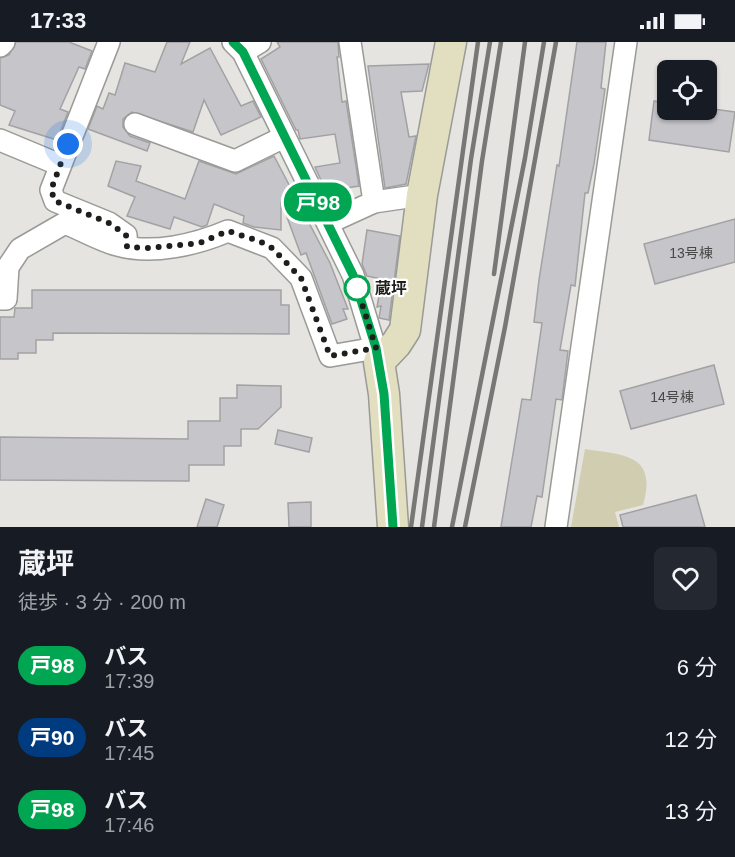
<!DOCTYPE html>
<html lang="ja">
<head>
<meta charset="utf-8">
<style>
	:root { --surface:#171b24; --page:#242831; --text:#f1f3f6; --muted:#9ea1a6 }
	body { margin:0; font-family:Arial,"Noto Sans JP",sans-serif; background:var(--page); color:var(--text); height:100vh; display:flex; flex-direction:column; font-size:22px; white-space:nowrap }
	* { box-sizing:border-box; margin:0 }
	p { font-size:20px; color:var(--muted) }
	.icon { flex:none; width:33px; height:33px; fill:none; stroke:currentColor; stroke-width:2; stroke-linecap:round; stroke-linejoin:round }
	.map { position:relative; height:485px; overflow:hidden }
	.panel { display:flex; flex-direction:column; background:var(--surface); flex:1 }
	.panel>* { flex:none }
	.badge { padding:0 12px; border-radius:20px; font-size:21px; line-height:39px }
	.tools { position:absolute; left:657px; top:18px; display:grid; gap:12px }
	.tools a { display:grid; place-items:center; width:60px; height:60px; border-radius:9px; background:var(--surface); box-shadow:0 2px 4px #0004; font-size:30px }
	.you { position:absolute; width:30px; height:30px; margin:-15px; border:4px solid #fff; border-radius:50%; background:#1a73e8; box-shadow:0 0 0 9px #1a73e833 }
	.map>.badge { position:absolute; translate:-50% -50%; box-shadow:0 0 0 3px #fff }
	.round { display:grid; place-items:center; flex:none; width:63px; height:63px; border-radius:9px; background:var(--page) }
	.overview { display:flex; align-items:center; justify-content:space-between; height:102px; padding:0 18px }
	h1 { font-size:28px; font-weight:700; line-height:45px }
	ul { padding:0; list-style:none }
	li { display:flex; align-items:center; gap:18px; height:72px; padding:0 18px }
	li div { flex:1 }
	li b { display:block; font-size:22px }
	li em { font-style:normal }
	li .badge { min-width:66px; font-weight:700; text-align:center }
	.status { display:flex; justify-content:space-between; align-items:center; height:42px; padding:0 30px; background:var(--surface); direction:ltr }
	.status svg { height:16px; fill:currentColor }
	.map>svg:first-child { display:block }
	.green { fill:#d1cdb0 }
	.building { fill:#c6c5c9; stroke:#a2a2a5; stroke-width:1.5 }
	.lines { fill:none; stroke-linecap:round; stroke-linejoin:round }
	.street-casing { stroke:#9a9a97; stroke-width:24 }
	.secondary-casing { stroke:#9a9a97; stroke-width:33 }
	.street { stroke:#fff; stroke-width:21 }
	.secondary { stroke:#e2dec0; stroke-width:30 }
	.rail { stroke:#777775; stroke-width:4.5 }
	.line-casing { stroke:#fff; stroke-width:14 }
	.line { stroke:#00a651; stroke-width:9 }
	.walk { stroke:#1e1e1d; stroke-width:6; stroke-dasharray:0 10.8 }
	.stop-dot { fill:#fff; stroke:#00a651; stroke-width:3 }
	.labels { text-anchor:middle; stroke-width:4.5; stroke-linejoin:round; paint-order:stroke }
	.number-label { font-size:14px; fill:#484848 }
	.stop-label { font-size:16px; font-weight:bold; fill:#1e1e1d; stroke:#fff; text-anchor:start }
</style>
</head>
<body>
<div class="status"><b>17:33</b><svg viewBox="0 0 49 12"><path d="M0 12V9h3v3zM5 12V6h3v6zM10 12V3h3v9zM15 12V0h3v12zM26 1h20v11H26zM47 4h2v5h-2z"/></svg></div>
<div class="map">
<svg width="735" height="485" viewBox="0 0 735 485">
	<rect width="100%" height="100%" fill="#e5e4e1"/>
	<path class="green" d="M585,407C622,413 658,411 643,463L615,470L619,485H571Z"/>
	<g class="building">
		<path d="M16,0H69L92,9L85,27L79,25L60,67L68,70L57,98L9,83L15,69L0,63V16L9,13Z"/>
		<path d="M167,0H190L181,22L210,6L241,64L253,59L261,75L221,93L204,58L193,90L132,70L123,77V85L130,94L150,101L147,109L88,87L97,64L103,67L109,51L115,53L125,21L155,30Z"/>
		<path d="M277,0H338L339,15H337L342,60L346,59L359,144L326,149L315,125L340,121L335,92L300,97L298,88H296L261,17L280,5Z"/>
		<path d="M577,0H606L601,46L605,47L594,122L588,151H585L575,244L571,243L560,308L568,309L562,358L556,357L542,455L537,454L531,485H501L522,357L531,358L542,281L534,280L539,238L557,123L559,124Z"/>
		<path d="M429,22L422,49L401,50L409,95L416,94L406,142L385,146L368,24Z"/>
		<path d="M654,59L668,61V68L706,66L735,70L729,110L649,98Z"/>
		<path d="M274,114L330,221L348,267H343L347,277L332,282L306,211L301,213L281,159V188L254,185L243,181L244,174L214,162L207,183L202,185L174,175L170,187L127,174L135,155L108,144L116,119L141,124L136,139L185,157L199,119L236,132Z"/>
		<path d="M735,177V220L655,242L644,202Z"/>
		<path d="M367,188L400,194L389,278L379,276L381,264L377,265L382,237L367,234L362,222Z"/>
		<path d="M32,248H281V263H289V292L53,291V298H36V311H18V317H0V275H14L15,266H32Z"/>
		<path d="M714,323L724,362L631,387L620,349Z"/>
		<path d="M237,343L281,344V365L258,387H241V404H224V423H189V439L0,438V395L188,397V379H220V356H237Z"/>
		<path d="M278,388L312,396L309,410L275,402Z"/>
		<path d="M696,453L705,485H623L620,473Z"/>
		<path d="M206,457L224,463L217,485H197Z"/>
		<path d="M311,460V485H289L288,461Z"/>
	</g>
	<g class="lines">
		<defs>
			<g id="street">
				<path d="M109,0L51,148L55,159L109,181L126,193L127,205"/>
				<path d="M233,0L243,10L353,233L379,319"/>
				<path d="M0,4L4,0"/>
				<path d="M243,10L260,0"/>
				<path d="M135,82L235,119L284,95"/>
				<path d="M0,98L60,123"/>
				<path d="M374,160L422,153"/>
				<path d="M328,181L374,160L350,0"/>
				<path d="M0,257H6L8,225L20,207L65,181C82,188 99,198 117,203C152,213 195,203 228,189L272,206L301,236L330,314L376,306"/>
				<path d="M556,485L626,0"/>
			</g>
			<path id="secondary" d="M393,485L384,352L379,320L396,302L405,288L422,153L451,0"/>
		</defs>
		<use href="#street" class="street-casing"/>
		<use href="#secondary" class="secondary-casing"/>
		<use href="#street" class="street"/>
		<use href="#secondary" class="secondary"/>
		<g class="rail">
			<path d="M494,232L525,0"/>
			<path d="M411,485L478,0"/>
			<path d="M422,485L471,117L490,0"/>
			<path d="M434,485L482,119L501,0"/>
			<path d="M452,485L525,116L544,0"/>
			<path d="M465,485L505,285L556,0"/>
		</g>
	</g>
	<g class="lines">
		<defs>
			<path id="line" d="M233,0L243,10L353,233L376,306L384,352L393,485"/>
		</defs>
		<use href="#line" class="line-casing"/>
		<use href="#line" class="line"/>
		<path class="walk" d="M68,102L51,148L55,159L109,181L126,193L127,205L149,206L200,201L228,189L259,199L272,206L301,236L330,314L376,306L357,246"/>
	</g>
	<circle class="stop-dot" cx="357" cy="246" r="12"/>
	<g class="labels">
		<g class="number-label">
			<text x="691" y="216">13号棟</text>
			<text x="672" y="360">14号棟</text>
		</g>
		<g class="stop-label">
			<text x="375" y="252">蔵坪</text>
		</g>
	</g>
</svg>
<div class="tools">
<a><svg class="icon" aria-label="locate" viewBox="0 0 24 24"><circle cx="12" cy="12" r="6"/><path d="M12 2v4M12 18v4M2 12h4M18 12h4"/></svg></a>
</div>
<div class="you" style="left:68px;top:102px"></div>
<b class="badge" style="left:318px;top:160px;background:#00a651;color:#fff">戸98</b>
</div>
<section class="panel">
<div class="overview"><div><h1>蔵坪</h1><p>徒歩 · 3 分 · 200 m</p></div><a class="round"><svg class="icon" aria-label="heart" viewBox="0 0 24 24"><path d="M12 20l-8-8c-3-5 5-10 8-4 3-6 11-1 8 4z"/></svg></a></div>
<ul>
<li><span class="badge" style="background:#00a651;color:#fff">戸98</span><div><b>バス</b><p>17:39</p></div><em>6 分</em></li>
<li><span class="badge" style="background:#003b80;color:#fff">戸90</span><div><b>バス</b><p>17:45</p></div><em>12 分</em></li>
<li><span class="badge" style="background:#00a651;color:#fff">戸98</span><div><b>バス</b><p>17:46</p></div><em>13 分</em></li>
</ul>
</section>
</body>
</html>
